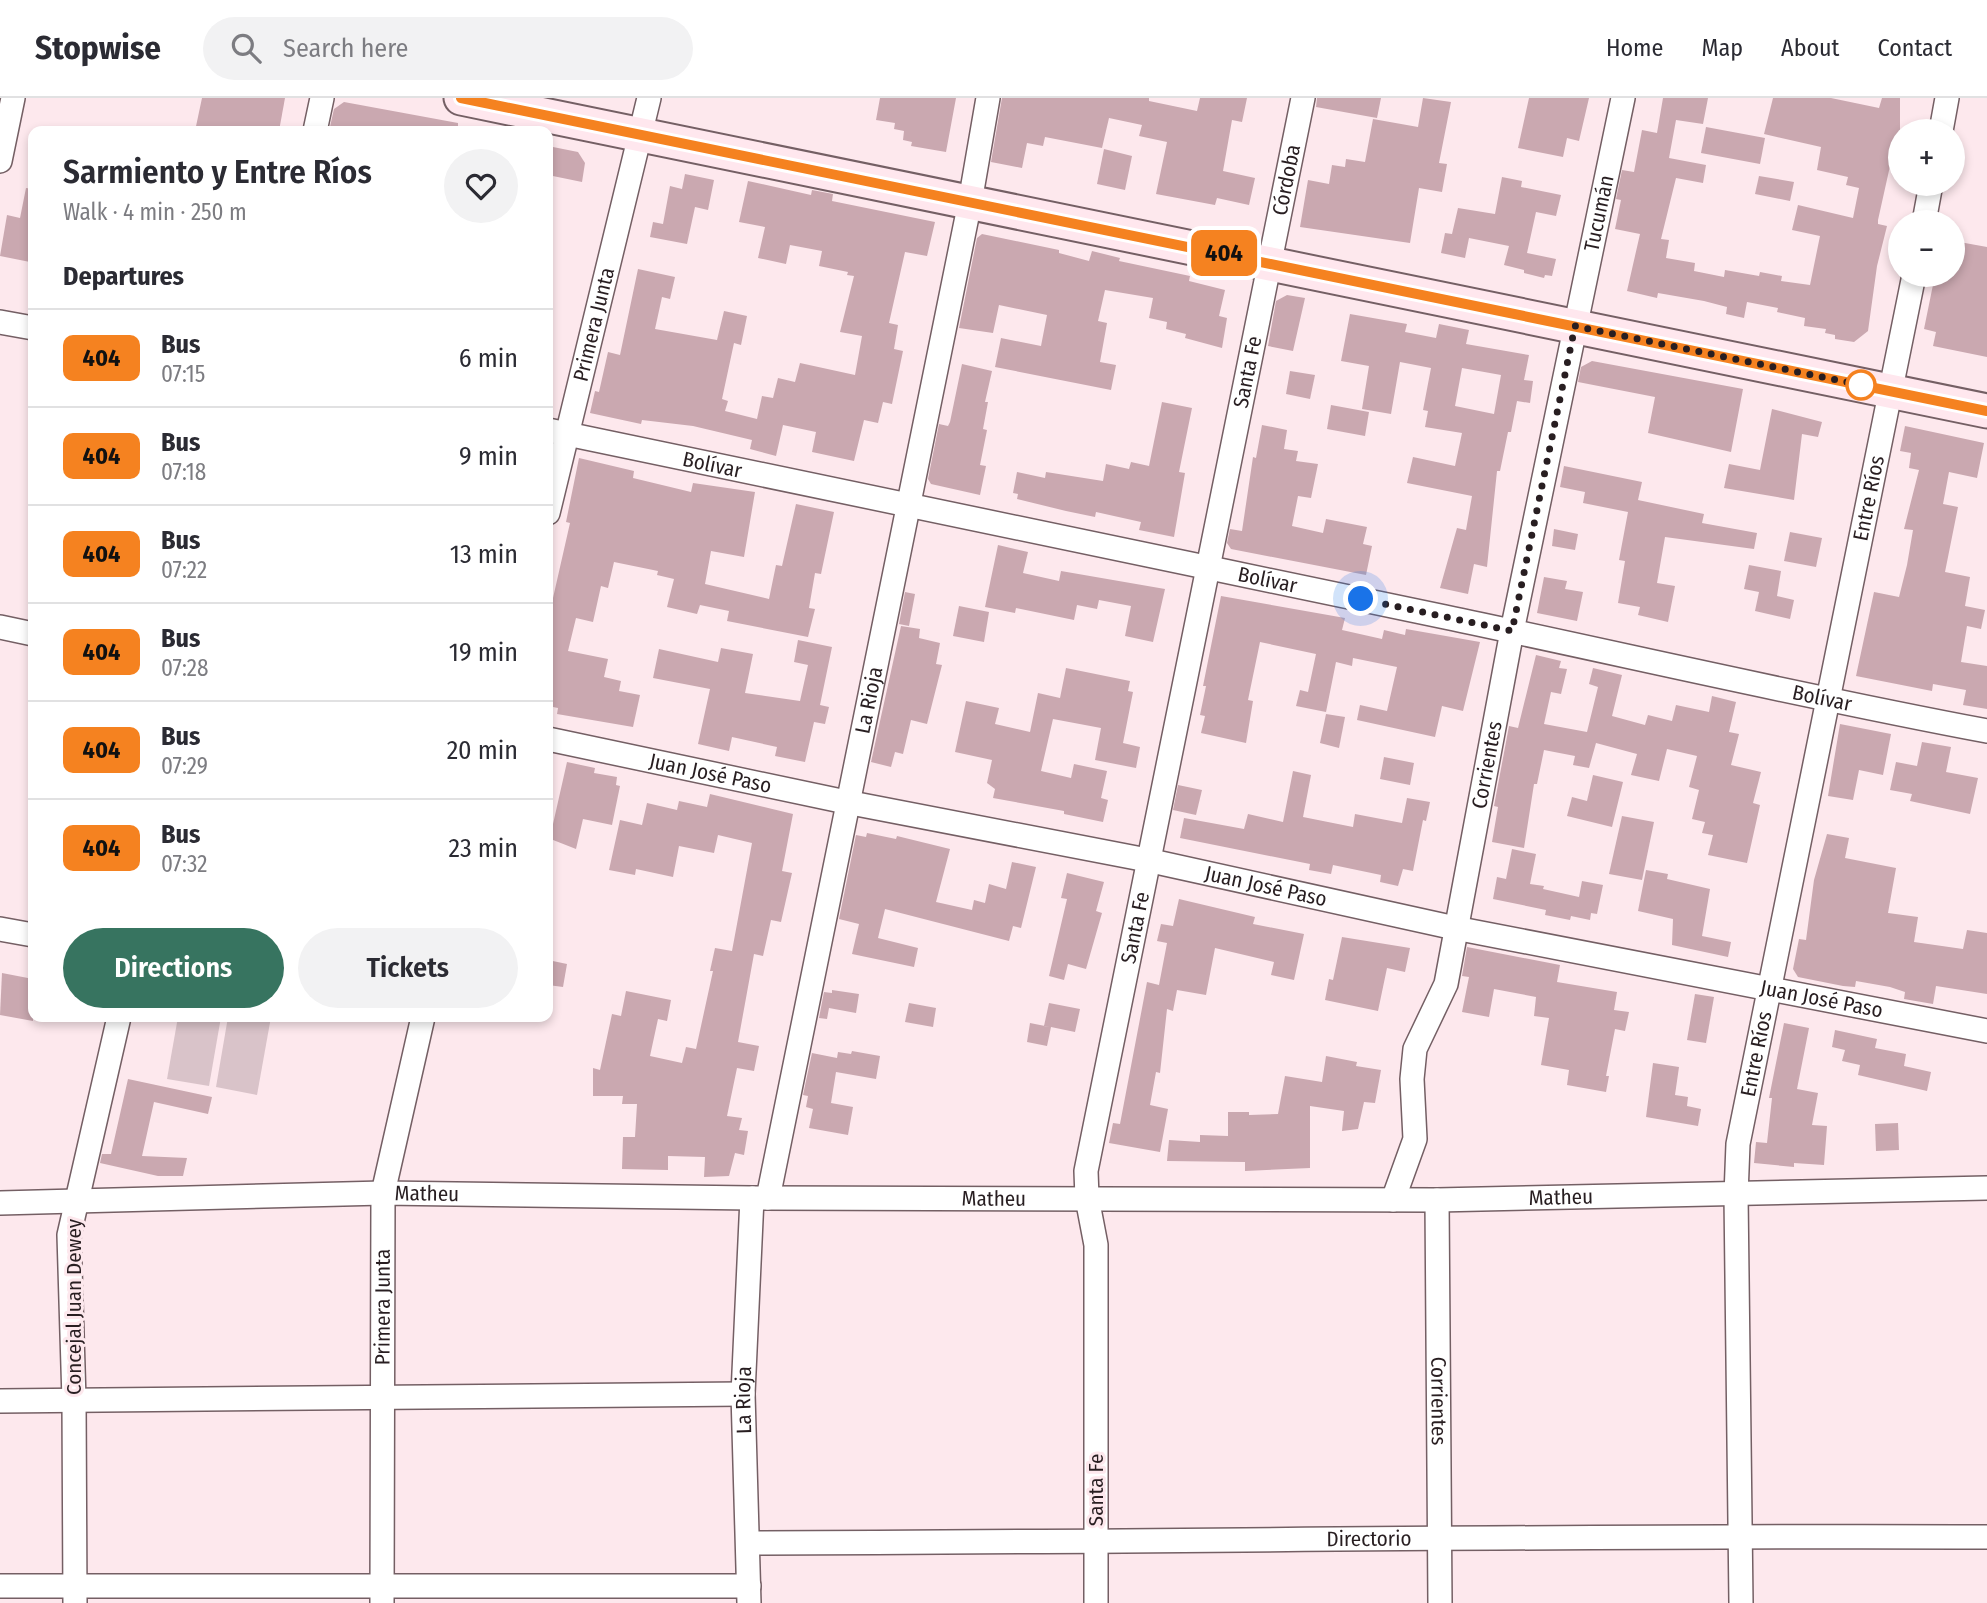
<!DOCTYPE html>
<html lang="en">
<head>
<meta charset="utf-8">
<style>
	:root { --surface:#fff; --page:#f2f2f3; --text:#2b2b33; --muted:#7c7c81; --line:#e1e1e2; --accent:#377460 }
	body { margin:0; font-family:"Fira Sans Condensed",sans-serif; background:var(--page); color:var(--text); height:100vh; display:flex; flex-direction:column; font-size:26px; white-space:nowrap }
	* { box-sizing:border-box; margin:0 }
	p { font-size:23px; color:var(--muted) }
	.icon { flex:none; width:38px; height:38px; fill:none; stroke:currentColor; stroke-width:2; stroke-linecap:round; stroke-linejoin:round }
	.map { position:relative; flex:1; overflow:hidden }
	.side { position:absolute; left:28px; top:28px; width:525px; height:896px; display:flex; flex-direction:column; background:var(--surface); border-radius:14px; box-shadow:0 4px 10px #0003 }
	.side>* { flex:none }
	.badge { padding:0 14px; border-radius:10px; font-size:24px; line-height:46px }
	.tools { position:absolute; left:1888px; top:21px; display:grid; gap:14px }
	.tools a { display:grid; place-items:center; width:77px; height:77px; border-radius:50%; background:var(--surface); box-shadow:0 4px 10px #0003; font-size:35px }
	.you { position:absolute; width:35px; height:35px; margin:-18px; border:5px solid #fff; border-radius:50%; background:#1a73e8; box-shadow:0 0 0 10px #1a73e833 }
	.map>.badge { position:absolute; translate:-50% -50%; box-shadow:0 0 0 4px #fff }
	h2 { padding:0 35px; font-size:26px; line-height:63px }
	.round { display:grid; place-items:center; flex:none; width:74px; height:74px; border-radius:37px; background:var(--page) }
	.head { display:flex; align-items:center; justify-content:space-between; height:119px; padding:0 35px }
	h1 { font-size:33px; font-weight:600; line-height:52px }
	.primary-button { display:flex; gap:14px; margin-top:auto; padding:14px 35px }
	.primary-button a { flex:1; height:80px; border-radius:42px; background:var(--accent); color:#fff; font-size:28px; font-weight:600; line-height:80px; text-align:center }
	.primary-button a+a { background:var(--page); color:var(--text) }
	ul { padding:0; list-style:none }
	li { display:flex; align-items:center; gap:21px; height:98px; padding:0 35px; border-top:2px solid var(--line) }
	li div { flex:1 }
	li b { display:block; font-size:26px }
	li em { font-style:normal }
	li .badge { min-width:77px; font-weight:700; text-align:center }
	header { display:flex; align-items:center; gap:42px; box-sizing:border-box; height:98px; padding:0 35px; background:var(--surface); border-bottom:2px solid var(--line) }
	header strong { font-size:33px }
	nav { display:flex; gap:38px; margin-inline-start:auto; font-size:24px }
	.search { width:490px; height:63px; background:var(--page); display:flex; align-items:center; gap:18px; box-sizing:border-box; padding:0 24px; border-radius:38px; color:var(--muted); font-size:26px }
	.map>svg:first-child { display:block }
	.green { fill:#d9c3c9 }
	.building { fill:#caa8b0; fill-rule:evenodd }
	.lines { fill:none; stroke-linecap:round; stroke-linejoin:round }
	.street-casing { stroke:#745f64; stroke-width:26 }
	.secondary-casing { stroke:#745f64; stroke-width:37 }
	.street { stroke:#fff; stroke-width:23 }
	.secondary { stroke:#ffe7ee; stroke-width:33 }
	.line-casing { stroke:#fff; stroke-width:16 }
	.line { stroke:#f58220; stroke-width:10 }
	.walk { stroke:#281e21; stroke-width:7; stroke-dasharray:0 12.6 }
	.stop-dot { fill:#fff; stroke:#f58220; stroke-width:3.5 }
	.labels { text-anchor:middle; stroke-width:6; stroke-linejoin:round; paint-order:stroke }
	.street-label { font-size:21px; fill:#281e21; stroke:#fde8ed }
</style>
</head>
<body>
<header>
<strong>Stopwise</strong>
<div class="search"><svg class="icon" aria-label="search" viewBox="0 0 24 24"><circle cx="10" cy="10" r="6"/><path d="M15 15l6 6"/></svg>Search here</div>
<nav><a>Home</a><a>Map</a><a>About</a><a>Contact</a></nav>
</header>
<div class="map">
<svg width="1987" height="1505" viewBox="0 0 1987 1505">
	<rect width="100%" height="100%" fill="#fde8ed"/>
	<g class="green">
		<path d="M178,919H221L209,988L167,981Z"/>
		<path d="M228,919H271L257,997L216,989Z"/>
	</g>
	<g class="building">
		<path d="M202,0H285L279,33H195Z"/>
		<path d="M880,0H956L946,54L911,48L912,44L903,42L904,33L894,31L895,25L876,22Z"/>
		<path d="M1002,0H1149V3L1197,13L1200,0H1247L1242,24L1232,22L1223,73L1255,80L1249,107L1217,100L1215,107L1156,96L1167,44L1139,38L1142,27L1109,20L1102,50L1045,39L1043,48L1027,45L1022,70L991,64Z"/>
		<path d="M1317,0H1381L1377,20L1316,9Z"/>
		<path d="M1423,0L1451,4L1439,65L1447,66L1442,94L1419,90L1410,145L1300,129L1308,82L1329,86L1332,67L1345,69L1346,61L1365,64L1373,21L1418,29Z"/>
		<path d="M1529,0H1589L1579,43L1567,40L1563,59L1518,50Z"/>
		<path d="M1663,0H1708L1703,26L1676,22L1669,60L1706,67L1703,85L1676,80L1661,141L1669,142L1666,160L1695,165L1694,173L1724,179L1725,172L1759,178L1760,174L1782,178L1781,183L1810,187L1820,138L1792,132L1798,107L1853,120L1859,90L1846,87L1848,79L1817,72L1821,49L1764,36L1773,0H1831L1879,10L1882,0H1900V61L1892,59L1878,122V126L1887,128L1877,168L1868,233L1854,244L1835,241V237L1825,235L1826,231L1804,228L1805,220L1777,214L1778,210L1747,204L1744,220L1726,216L1727,209L1704,203L1658,195L1657,200L1627,193L1640,136L1615,131L1621,102L1616,101L1622,72L1634,74L1642,32L1657,35Z"/>
		<path d="M344,4L458,25V33H329L334,11Z"/>
		<path d="M1706,29L1765,40L1760,66L1701,55Z"/>
		<path d="M548,48L578,54L585,65L582,84L548,77Z"/>
		<path d="M1104,51L1132,58L1125,92L1097,86Z"/>
		<path d="M685,76L714,82L708,112L695,109L687,146L650,139L653,124L663,126L670,88L682,91Z"/>
		<path d="M1759,78L1794,84L1790,103L1755,96Z"/>
		<path d="M1502,79L1522,83L1521,89L1561,97L1556,118L1536,114L1527,155L1556,161L1552,178L1545,177L1544,180L1524,175V172L1504,167L1509,148L1469,140L1465,160L1441,155L1445,135L1452,136L1458,110L1495,116Z"/>
		<path d="M748,83L811,97L812,92L833,96L832,103L935,124L927,158L905,154L889,225L898,227L894,251L903,253L892,306L883,304L878,325L864,322L854,363L812,354L816,334L783,327L776,358L750,351L752,342L693,328L642,322L641,326L590,315L595,293L599,294L608,254L620,257L638,171L675,179L670,201L662,199L655,231L717,242L724,213L747,218L741,247L734,245L722,301L728,303L725,313L757,321L762,298L773,300L778,280L795,284L800,265L855,277L862,238L840,234L854,178L847,177L848,174L819,168L822,153L790,147L786,166L758,160L765,129L739,124Z"/>
		<path d="M26,90L33,91V147L30,164L0,158L7,117L20,120Z"/>
		<path d="M982,136L1059,152V155L1089,163L1092,153L1120,160L1119,163L1190,178L1189,183L1225,192L1219,218L1227,220L1222,250L1185,240L1186,236L1166,231L1167,224L1149,220L1153,200L1105,192L1098,223L1107,225L1100,264L1116,267L1111,292L995,269L1001,240L1041,248L1047,217L999,207L993,235L959,230L977,140Z"/>
		<path d="M1954,143L1987,149V259L1933,248L1936,234L1924,231L1935,177H1953Z"/>
		<path d="M1287,197L1305,200L1293,253L1268,248L1276,203Z"/>
		<path d="M1350,216L1407,226L1405,234L1436,240L1439,226L1469,232L1466,246L1529,257L1524,282L1533,283L1530,305L1517,303L1511,334H1508L1500,373H1497L1487,469L1474,466L1468,496L1440,490L1457,430L1466,432L1472,398L1407,385L1413,359L1455,368L1462,335L1425,329L1428,313L1423,312L1431,270L1400,264L1391,316L1362,311L1369,268L1341,263ZM1462,270L1501,277L1494,316L1455,308Z"/>
		<path d="M1592,263L1743,291L1731,354L1648,335L1655,299L1578,284L1581,269Z"/>
		<path d="M962,266L992,273L985,304H988L983,331L987,332L980,367L986,368L980,397L931,386L928,381L939,326L948,328L950,324Z"/>
		<path d="M1290,273L1315,277L1310,301L1286,296Z"/>
		<path d="M1162,304L1192,310L1179,374L1185,375L1174,439L1139,432L1141,424L1096,414L1095,419L1066,413L1017,401L1018,396L1013,395L1017,374L1045,380L1046,374L1103,383L1106,366L1129,371L1131,364L1149,368Z"/>
		<path d="M1331,307L1369,314L1365,338L1327,331Z"/>
		<path d="M1772,311L1822,324L1818,339L1802,336L1794,402L1724,390L1729,366L1760,372Z"/>
		<path d="M1262,327L1287,332L1284,351L1298,353L1296,363L1318,366L1311,400L1298,398L1292,428L1323,435L1326,421L1367,429L1363,446L1372,448L1366,477L1231,451L1227,445L1230,431L1242,433L1253,359L1256,360Z"/>
		<path d="M1905,328L1984,345L1977,380L1949,374L1943,406L1958,409L1945,474L1970,479L1965,508L1985,512L1981,531L1967,528L1961,564L1987,568V611L1963,607L1966,592L1933,586L1932,593L1856,578L1874,494L1899,499L1907,467L1913,432L1904,431L1919,372L1909,370L1911,355L1900,353Z"/>
		<path d="M579,360L634,373L633,380L691,394L693,385L755,394L744,459L711,453L705,486L769,501L776,467L782,468L796,406L834,414L821,476L815,475L809,510L815,511L808,539L727,523L729,513L700,507L697,516L667,509L674,481L657,477L658,473L614,464L608,490L601,488L593,524L576,520L568,553L608,561L604,579L621,583L619,593L640,597L633,629L557,616L558,610L548,608V522L570,425L566,424Z"/>
		<path d="M1564,368L1642,384L1638,402L1704,416L1702,425L1757,435L1754,451L1665,439L1657,485L1675,488L1668,524L1638,517L1640,509L1618,505L1625,463L1619,462L1628,414L1583,405L1585,394L1560,389Z"/>
		<path d="M1554,431L1578,436L1575,452L1552,448Z"/>
		<path d="M1790,434L1822,440L1816,469L1784,463Z"/>
		<path d="M998,447L1028,454L1023,475L1059,483L1061,473L1165,491L1153,544L1125,538L1131,508L1099,502L1097,511L1077,507L1074,522L1016,510L1015,515L985,509Z"/>
		<path d="M1749,467L1781,473L1777,498L1794,502L1790,521L1755,513L1759,494L1744,491Z"/>
		<path d="M1544,479L1567,483L1565,491L1583,494L1577,523L1537,515Z"/>
		<path d="M905,494L915,496L909,528L899,526Z"/>
		<path d="M1221,498L1345,520L1342,532L1382,541L1384,532L1405,537L1406,531L1480,544L1463,613L1442,608L1435,639L1357,622L1360,607L1387,613L1397,569L1353,560L1352,568L1336,564L1326,614L1296,608L1300,592L1308,594L1316,556L1260,544L1248,602L1253,603L1246,645L1201,635L1205,618L1200,617L1206,588H1203Z"/>
		<path d="M959,508L989,514L984,544L953,538Z"/>
		<path d="M901,528L920,531L919,540L940,545L936,566L942,567L927,626L911,622L903,656L895,654L891,669L871,664Z"/>
		<path d="M798,542L832,549L820,607L829,609L825,626L814,624L805,664L775,658L777,649L732,639L729,653L698,646L710,591L653,580L659,551L718,564L721,550L753,556L745,595L800,603L808,567L794,564Z"/>
		<path d="M1536,557L1561,563L1559,570L1567,571L1561,596L1551,594L1544,626L1587,634L1598,589L1589,586L1593,570L1622,577L1612,618L1645,627L1648,617L1672,623L1676,607L1709,614L1712,598L1736,604L1729,634L1739,636L1731,667L1761,674L1753,705L1760,707L1747,765L1708,757L1713,737L1702,735L1705,724L1692,721L1699,692L1689,689L1697,658L1667,651L1659,683L1631,677L1637,656L1596,645L1589,670L1573,667L1575,658L1544,652L1537,686H1534L1524,750L1492,744L1498,709L1494,708L1509,628L1518,630Z"/>
		<path d="M1066,570L1130,583L1128,593L1133,594L1123,645L1140,649L1136,670L1095,662L1101,630L1053,621L1041,673L1071,680L1074,666L1107,673L1101,700L1108,702L1103,724L1064,716V713L993,700L995,691L987,685L992,662L955,654L966,603L999,610L995,626L1030,634L1038,595L1060,600Z"/>
		<path d="M1326,616L1345,619L1339,650L1320,645Z"/>
		<path d="M1840,626L1891,636L1883,677L1859,672L1853,702L1828,698Z"/>
		<path d="M1922,644L1951,649L1946,674L1978,680L1970,716L1910,703L1912,696L1890,692L1896,664L1917,668Z"/>
		<path d="M1384,659L1414,665L1410,687L1380,681Z"/>
		<path d="M567,664L595,670L594,675L617,679L616,687L620,688L612,727L583,721L576,751L548,740V724L553,726Z"/>
		<path d="M1293,673L1311,677L1303,719L1353,729L1355,716L1402,725L1407,700L1430,704L1426,723L1423,722L1413,773L1403,771L1398,788L1380,784L1381,777L1333,767L1331,776L1309,772L1310,766L1180,740L1184,720L1244,731L1248,716L1283,724Z"/>
		<path d="M1593,677L1623,684L1612,729L1567,718L1572,699L1587,703Z"/>
		<path d="M1178,687L1202,692L1196,717L1173,712Z"/>
		<path d="M710,696L793,716L782,773L792,775L781,824L771,822L763,858L754,856L738,944L759,948L754,973L737,970L727,1018L742,1020L739,1032L748,1033L744,1057L735,1055L729,1078L704,1079L705,1059L668,1058V1072L622,1071L623,1039H635L637,1006H622L623,998H593V970L600,972L612,916L621,918L626,893L671,902L667,923L658,921L650,958L682,965L686,949L696,951L713,873H710L715,850L732,853L752,745L718,737L714,755L679,748L673,779L636,771L635,777L609,772L620,722L642,727L647,705L677,712L679,703L707,709Z"/>
		<path d="M1622,718L1654,724L1642,782L1609,776Z"/>
		<path d="M867,735L896,741L897,738L950,751L936,804L972,812L974,802L985,805L989,786L1006,791L1012,764L1036,769L1021,830L1013,828L1009,843L885,811L878,840L918,850L914,869L852,856L859,826L839,821L856,737L866,739Z"/>
		<path d="M1827,736L1849,740L1845,760L1896,770L1888,815L1918,819L1914,844L1963,851L1967,832L1987,835V896L1936,888L1933,906L1904,901L1905,894L1890,889L1856,883L1855,889L1843,888L1798,879L1793,871L1799,841L1806,842L1814,782Z"/>
		<path d="M1512,751L1536,756L1530,786L1544,788L1543,791L1579,799L1582,783L1603,787L1597,816L1591,815L1590,822L1571,818L1570,822L1545,817L1546,812L1493,801L1497,779L1506,781Z"/>
		<path d="M1646,772L1668,776L1667,781L1710,791L1702,838L1731,844L1728,859L1672,847L1673,821L1638,813Z"/>
		<path d="M1067,775L1104,784L1096,813L1102,815L1086,871L1068,866L1064,882L1049,878L1067,801L1061,800Z"/>
		<path d="M1179,801L1255,819L1253,826L1304,836L1294,882L1271,877L1274,864L1215,850L1206,897L1177,892L1173,913L1167,911L1160,975L1156,974L1150,1007L1168,1011L1160,1054L1109,1045L1113,1025L1120,1026L1147,884L1159,887L1167,845L1157,843L1161,826L1173,828Z"/>
		<path d="M1342,839L1410,850L1405,874L1387,870L1378,913L1325,902L1329,881L1333,882Z"/>
		<path d="M1467,849L1560,867L1557,884L1617,894L1614,912L1629,914L1625,933L1615,931L1606,978H1609L1606,994L1567,987L1569,972L1541,967L1549,920L1534,918L1536,899L1494,891L1489,919L1462,914L1469,879L1462,878Z"/>
		<path d="M548,862L567,866L563,889L548,887Z"/>
		<path d="M2,875L33,881V923L0,917Z"/>
		<path d="M832,892L859,896L856,915L829,910L827,921L819,920L824,894L832,895Z"/>
		<path d="M1695,896L1714,899L1706,945L1687,942Z"/>
		<path d="M909,905L936,910L933,929L905,924Z"/>
		<path d="M1049,905L1080,911L1075,934L1051,929L1047,948L1027,944L1030,925L1050,929L1044,928Z"/>
		<path d="M1784,925L1809,930L1797,991L1818,995L1812,1027L1827,1028L1824,1067L1794,1065V1069L1754,1065L1756,1044L1767,1045L1772,1000H1769Z"/>
		<path d="M1835,932L1877,941L1875,950L1906,956L1904,968L1931,974L1927,993L1858,977L1860,967L1842,963L1845,952L1832,949Z"/>
		<path d="M852,953L880,958L876,981L836,974L831,1005L853,1009L848,1037L809,1030L813,1011L806,1009L808,998L803,997L812,955L837,960L838,954L851,956Z"/>
		<path d="M1326,958L1357,964L1356,968L1381,972L1375,1005L1364,1004L1358,1031L1342,1033L1344,1013L1310,1008V1070L1245,1073V1064L1167,1063L1169,1042L1200,1044V1037L1228,1038V1014H1249V1017L1278,1016L1285,978L1322,984Z"/>
		<path d="M1653,965L1679,969L1675,997L1688,999L1687,1008L1701,1011L1698,1028L1646,1019Z"/>
		<path d="M128,981L212,999L208,1016L154,1004L142,1058L187,1060L183,1078H158L100,1065L102,1056H111Z"/>
		<path d="M1898,1025L1899,1052L1876,1053L1875,1026Z"/>
	</g>
	<g class="lines">
		<defs>
			<g id="street">
				<path d="M315,33L322,0"/>
				<path d="M1941,33L1947,0"/>
				<path d="M0,63L13,0"/>
				<path d="M1924,124L1931,86"/>
				<path d="M0,224L33,230"/>
				<path id="s1" d="M548,332C846,396 1146,456 1445,519C1626,557 1805,599 1987,633"/>
				<path id="s2" d="M548,415L649,0"/>
				<path d="M0,529L33,536"/>
				<path id="s3" d="M548,641L846,704L1147,762L1455,830L1987,933"/>
				<path d="M0,831L33,837"/>
				<path id="s4" d="M768,1100L970,104L988,0"/>
				<path id="s5" d="M1393,1102L1415,1041L1412,981L1415,951L1446,886L1512,533L1623,0"/>
				<path id="s6" d="M1437,1102L1440,1505"/>
				<path id="s7" d="M0,1105L383,1095L752,1100L1437,1102L1987,1090"/>
				<path d="M0,1303L743,1296"/>
				<path id="s8" d="M749,1445C1162,1444 1574,1437 1987,1439"/>
				<path d="M0,1488H749"/>
				<path d="M75,1505L74,1302L69,1137L119,919"/>
				<path id="s9" d="M382,1505L383,1095L423,919"/>
				<path id="s10" d="M749,1505L743,1296L752,1100"/>
				<path id="s11" d="M1096,1505V1147L1087,1100L1086,1073L1303,0"/>
				<path id="s12" d="M1741,1505L1736,1097L1738,1046L1914,177"/>
			</g>
			<path id="secondary" d="M461,0L1987,313"/>
		</defs>
		<use href="#street" class="street-casing"/>
		<use href="#secondary" class="secondary-casing"/>
		<use href="#street" class="street"/>
		<use href="#secondary" class="secondary"/>
	</g>
	<g class="lines">
		<defs>
			<path id="line" d="M461,0L1987,313"/>
		</defs>
		<use href="#line" class="line-casing"/>
		<use href="#line" class="line"/>
		<path class="walk" d="M1361,501L1512,533L1575,228L1861,287"/>
	</g>
	<circle class="stop-dot" cx="1861" cy="287" r="14"/>
	<g class="labels">
		<g class="street-label">
			<text dy="7" stroke="none"><textPath href="#s11" startOffset="1444">Córdoba</textPath></text>
			<text dy="7" stroke="none"><textPath href="#s5" startOffset="1013">Tucumán</textPath></text>
			<text dy="7" stroke="none"><textPath href="#s2" startOffset="194">Primera Junta</textPath></text>
			<text dy="7" stroke="none"><textPath href="#s11" startOffset="1248">Santa Fe</textPath></text>
			<text dy="7" stroke="none"><textPath href="#s1" startOffset="168">Bolívar</textPath></text>
			<text dy="7" stroke="none"><textPath href="#s12" startOffset="1118">Entre Ríos</textPath></text>
			<text dy="7" stroke="none"><textPath href="#s1" startOffset="735">Bolívar</textPath></text>
			<text dy="7" stroke="none"><textPath href="#s1" startOffset="1302">Bolívar</textPath></text>
			<text dy="7" stroke="none"><textPath href="#s4" startOffset="508">La Rioja</textPath></text>
			<text dy="7" stroke="none"><textPath href="#s5" startOffset="450">Corrientes</textPath></text>
			<text dy="7" stroke="none"><textPath href="#s3" startOffset="166">Juan José Paso</textPath></text>
			<text dy="7" stroke="none"><textPath href="#s3" startOffset="733">Juan José Paso</textPath></text>
			<text dy="7" stroke="none"><textPath href="#s11" startOffset="681">Santa Fe</textPath></text>
			<text dy="7" stroke="none"><textPath href="#s3" startOffset="1300">Juan José Paso</textPath></text>
			<text dy="7" stroke="none"><textPath href="#s12" startOffset="551">Entre Ríos</textPath></text>
			<text dy="7" stroke="none"><textPath href="#s7" startOffset="427">Matheu</textPath></text>
			<text dy="7" stroke="none"><textPath href="#s7" startOffset="994">Matheu</textPath></text>
			<text dy="7" stroke="none"><textPath href="#s7" startOffset="1561">Matheu</textPath></text>
			<text transform="translate(74 1209) rotate(-90)" y="7">Concejal Juan Dewey</text>
			<text dy="7" stroke="none"><textPath href="#s9" startOffset="296">Primera Junta</textPath></text>
			<text dy="7" stroke="none"><textPath href="#s10" startOffset="203">La Rioja</textPath></text>
			<text dy="7" stroke="none"><textPath href="#s6" startOffset="201">Corrientes</textPath></text>
			<text transform="translate(1096 1392) rotate(-90)" y="7">Santa Fe</text>
			<text dy="7" stroke="none"><textPath href="#s8" startOffset="620">Directorio</textPath></text>
		</g>
	</g>
</svg>
<div class="tools">
<a>+</a>
<a>−</a>
</div>
<div class="you" style="left:1361px;top:501px"></div>
<b class="badge" style="left:1224px;top:155px;background:#f58220;color:#111">404</b>
<section class="side">
<div class="head"><div><h1>Sarmiento y Entre Ríos</h1><p>Walk · 4 min · 250 m</p></div><a class="round"><svg class="icon" aria-label="heart" viewBox="0 0 24 24"><path d="M12 20l-8-8c-3-5 5-10 8-4 3-6 11-1 8 4z"/></svg></a></div>
<h2>Departures</h2>
<ul>
<li><span class="badge" style="background:#f58220;color:#111">404</span><div><b>Bus</b><p>07:15</p></div><em>6 min</em></li>
<li><span class="badge" style="background:#f58220;color:#111">404</span><div><b>Bus</b><p>07:18</p></div><em>9 min</em></li>
<li><span class="badge" style="background:#f58220;color:#111">404</span><div><b>Bus</b><p>07:22</p></div><em>13 min</em></li>
<li><span class="badge" style="background:#f58220;color:#111">404</span><div><b>Bus</b><p>07:28</p></div><em>19 min</em></li>
<li><span class="badge" style="background:#f58220;color:#111">404</span><div><b>Bus</b><p>07:29</p></div><em>20 min</em></li>
<li><span class="badge" style="background:#f58220;color:#111">404</span><div><b>Bus</b><p>07:32</p></div><em>23 min</em></li>
</ul>
<div class="primary-button"><a>Directions</a><a>Tickets</a></div>
</section>
</div>
</body>
</html>
